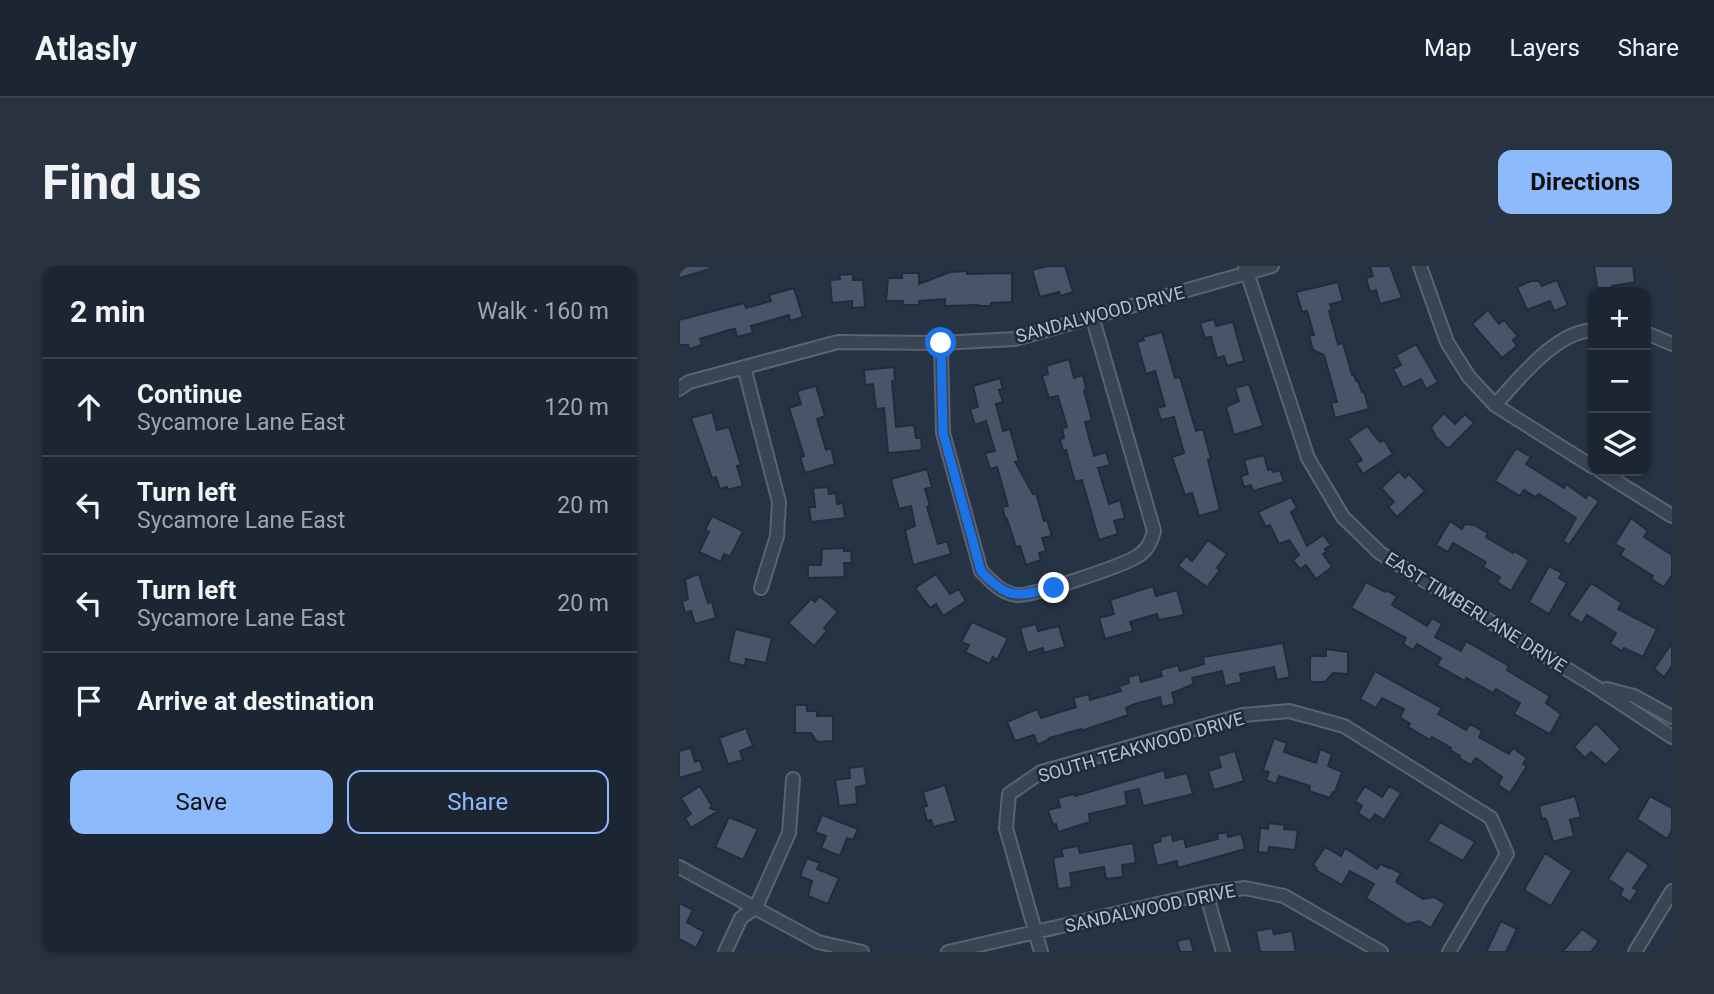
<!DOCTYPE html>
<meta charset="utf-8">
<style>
body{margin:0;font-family:Roboto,sans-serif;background:#29323f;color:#f1f3f6}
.controls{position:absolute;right:21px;top:21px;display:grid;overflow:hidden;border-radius:14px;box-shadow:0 2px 5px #0004}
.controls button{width:63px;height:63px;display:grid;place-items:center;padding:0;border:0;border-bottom:2px solid #3a434e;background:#1c2633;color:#f1f3f6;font:35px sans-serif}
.stop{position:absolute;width:21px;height:21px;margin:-16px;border:5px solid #1a73e8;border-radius:50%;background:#fff}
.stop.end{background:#1a73e8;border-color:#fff;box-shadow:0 2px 7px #0008}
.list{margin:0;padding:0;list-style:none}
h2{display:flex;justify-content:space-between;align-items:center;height:91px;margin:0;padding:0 28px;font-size:30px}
h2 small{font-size:23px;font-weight:400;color:#a0a5ac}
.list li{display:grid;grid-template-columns:46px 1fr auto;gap:21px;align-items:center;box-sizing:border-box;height:98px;padding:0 28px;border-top:2px solid #3a434e}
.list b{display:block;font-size:26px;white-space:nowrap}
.list p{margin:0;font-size:23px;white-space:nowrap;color:#a0a5ac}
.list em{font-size:23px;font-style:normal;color:#a0a5ac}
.actions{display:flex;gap:14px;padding:21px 28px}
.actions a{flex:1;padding:16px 0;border:2px solid #8db9fd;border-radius:14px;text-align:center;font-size:24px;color:#8db9fd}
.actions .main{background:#8db9fd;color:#111}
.icon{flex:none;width:38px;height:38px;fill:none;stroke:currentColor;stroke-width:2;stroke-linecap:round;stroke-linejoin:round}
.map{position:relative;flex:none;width:993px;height:686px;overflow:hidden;border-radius:14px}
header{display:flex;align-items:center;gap:42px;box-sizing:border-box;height:98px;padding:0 35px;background:#1c2633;border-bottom:2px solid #3a434e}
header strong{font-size:33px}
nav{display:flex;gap:38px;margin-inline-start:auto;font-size:24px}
.intro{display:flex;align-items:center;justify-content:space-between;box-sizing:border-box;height:168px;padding:0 42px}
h1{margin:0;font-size:49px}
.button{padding:18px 32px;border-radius:14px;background:#8db9fd;color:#111;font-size:24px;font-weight:700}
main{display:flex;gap:42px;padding:0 42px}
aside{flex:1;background:#1c2633;border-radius:14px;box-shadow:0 2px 5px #0004}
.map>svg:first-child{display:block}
.building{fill:#485568;stroke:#212c3b;stroke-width:2}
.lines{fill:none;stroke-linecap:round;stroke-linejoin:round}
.minor-casing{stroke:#596371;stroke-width:16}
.minor{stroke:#3a4553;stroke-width:12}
.route{stroke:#1a73e8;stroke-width:9}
.labels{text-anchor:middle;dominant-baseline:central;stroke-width:5;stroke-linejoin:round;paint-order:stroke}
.street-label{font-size:18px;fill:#b8c0cd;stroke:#1f2a39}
</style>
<header>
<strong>Atlasly</strong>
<nav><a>Map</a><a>Layers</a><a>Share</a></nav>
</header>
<div class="intro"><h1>Find us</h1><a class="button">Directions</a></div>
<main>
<aside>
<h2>2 min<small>Walk · 160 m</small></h2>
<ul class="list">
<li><svg class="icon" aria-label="ahead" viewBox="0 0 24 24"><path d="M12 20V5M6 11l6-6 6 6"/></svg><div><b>Continue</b><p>Sycamore Lane East</p></div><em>120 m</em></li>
<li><svg class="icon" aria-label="left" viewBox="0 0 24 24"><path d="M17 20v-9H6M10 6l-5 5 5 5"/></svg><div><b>Turn left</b><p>Sycamore Lane East</p></div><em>20 m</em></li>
<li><svg class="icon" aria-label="left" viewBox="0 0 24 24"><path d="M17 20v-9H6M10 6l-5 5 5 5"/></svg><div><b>Turn left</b><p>Sycamore Lane East</p></div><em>20 m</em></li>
<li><svg class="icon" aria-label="arrive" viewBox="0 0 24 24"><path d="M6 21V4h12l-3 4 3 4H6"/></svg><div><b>Arrive at destination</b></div></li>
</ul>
<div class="actions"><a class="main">Save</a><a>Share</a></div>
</aside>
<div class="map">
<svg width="993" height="686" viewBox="0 0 993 686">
<rect width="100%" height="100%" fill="#263344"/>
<path class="building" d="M0,0H30L31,3L0,12Z
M369,0H386L394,26L382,30L380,26L361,31L353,4Z
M691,0H711L723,32L701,38L697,24L691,26L687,12L694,10Z
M915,0H954L956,16L933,20L934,26H919Z
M288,5V8L333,7V36L312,37V40H299V39L266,40V33L240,35V39H224V35H207L209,12H223V7H240V18L271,6Z
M174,8V14H184L186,41L173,42V35L153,37L151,14L161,13L160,9Z
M878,14L889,39L875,45L871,35L848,44L838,21L852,15H860L863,20Z
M659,16L664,35L651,38L653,44L650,45L659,78L664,77L673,109H675L677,115H679L683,126H685L690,143L656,152L652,137L658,136L645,89L634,84L630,70L635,69L628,45L623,46L617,26Z
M115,22L124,51L111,55L110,49L72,60L74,67L58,71L56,63L50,64L21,73L23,79L10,83L9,79H0V54L65,37L67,42L92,35L90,29Z
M809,44L820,58L825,54L839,70L834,74L838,80L823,92L793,58Z
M535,53L537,60L554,56L565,95L548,100L545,90L538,92L532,71L526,72L521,57Z
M483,66L496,112L501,111L517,165L524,163L532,193L529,194L541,244L520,250L513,227L506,229L493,191L505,187L495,151L482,154L478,142L486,140L476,105L467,108L458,76L465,74L464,71Z
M737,78L759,116L747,123L742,113L724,122L714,103L722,99L717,89Z
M390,93L395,112L404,109L407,122L405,125L413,154L406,156L415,190L427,186L431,199L419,202L430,238L441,234L446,252L435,255L439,268L420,274L403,214L396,216L387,184L384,185L381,173L385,172L383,162L388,161L379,130L370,132L363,110L369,108L367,100Z
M215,101L216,115H213L217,161L235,159L237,172H242L243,184L209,187L205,142L197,143L194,118L186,119L185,104Z
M321,112L324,123L320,124L324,136L317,138L324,165L331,163L340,195L336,196L354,228L357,227L365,255L368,254L373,270L363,272L367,285L360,287L362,294L347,299L341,280L337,281L328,253L327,254L323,241L329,240L318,201L311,203L306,187L316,185L307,155L296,159L291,143L299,141L294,120Z
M570,118L584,160L555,169L547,141L560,135L556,122Z
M137,120L146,150L138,153L147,184L152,182L156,198L126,207L121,191L125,190L110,142L122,138L118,125Z
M33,146L38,164L50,161L62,199L58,200L64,220L48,224V221L41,223L37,211L33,212L12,152Z
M765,147L776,158L786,148L795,157L769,183L757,171L752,161Z
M688,160L701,176L705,174L714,188L684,208L677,197L683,194L669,173Z
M837,182L852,191L847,198L885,222L887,218L907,232L909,228L920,235L890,279L884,275L897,252L860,228L856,231L845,224L841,230L816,215Z
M585,189L589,204L592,203L594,206L601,204L605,216L574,225L572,219L565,221L562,210L569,208L565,194Z
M248,203L253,221L246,223L251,240L248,241L259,278L268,275L272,288L234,299L226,264L236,260L232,240L220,243L212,213Z
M720,205L726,212L730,208L746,225L718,251L709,241L715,236L702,222Z
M149,221L150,228L157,227L158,238L164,237L166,252L132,256L130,241H136L134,222Z
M612,231L618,242L612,246L628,280L644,269L652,279L646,283L648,286L644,288L653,301L637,313L627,299L621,303L614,294L620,289L610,274L600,278L591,259L587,261L579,246Z
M33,250L64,265L51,291L45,288L42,296L20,286L30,266L26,264Z
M952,252L969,265L965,271L993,289V309L985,321L972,313L974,310L941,289L945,283L936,278Z
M771,255L783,263L786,258L795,259L809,267L807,271L834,287L835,285L850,294L832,325L818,316L821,311L804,301L807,296L774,277L769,286L757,279Z
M529,274L548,288L538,302L541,304L528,321L499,300L507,290L513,295Z
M165,282V285H172L173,297H165L166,311L129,312V299H142L143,283Z
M870,300L883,307L880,312L888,317L870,348L850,336Z
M20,308L29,337L33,336L37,352L16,358L12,345L6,347L3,335L9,333L6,313Z
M257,308L271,328L280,323L287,335L264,350L257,338L251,342L236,322Z
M687,316L706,326L707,324L718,330L713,339L748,360L753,352L763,358L756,371L782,385L787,375L830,400L828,404L871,430L867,437L882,448L871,468L835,448L841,437L817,423L814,427L787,412L786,415L758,399L762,392L738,378L734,384L724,378L727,372L672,342Z
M912,317L943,337L939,343L978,363L964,391L945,382L943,385L931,378L937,367L908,349L903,357L890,349Z
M474,320L477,330L498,324L505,349L480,354L478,348L451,356L454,365L426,373L420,352L435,348L431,334Z
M141,330L159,346L145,362L148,365L135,380L109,357L132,333L136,336Z
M293,356L329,372L318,394L314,391L310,398L286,386L290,379L282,376Z
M357,358L359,365L380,360L386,381L365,387L364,382L348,387L341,362Z
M56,363L93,372L87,397L67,393L66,400L49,396Z
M604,377L611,411L598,414L595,401L561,408L563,416L546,420L543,405L513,412L515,418L493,427L496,438L483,441L481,431L453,439L447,442L449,449L402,465V463L370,472L371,473L359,479L355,469L336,475L328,456L358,443L362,452L397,441L394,432L410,428L411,434L442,425L440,420L450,417L449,411L460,408L462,416L483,410L481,404L499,399L501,405L525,398L524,391Z
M993,377V400L985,411L975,403Z
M647,383L669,386V408L654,407L646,416H631V390H647Z
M696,405L763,442L759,448L787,464L791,458L803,465L800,471L830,488L834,482L848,492L844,498L848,500L831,527L819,519L823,511L797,492L792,499L780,492L781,490L771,484L772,482L753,471L751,474L729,461L731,458L721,451L725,443L703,432L697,442L681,433Z
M116,439H128V445H138V450H154V475L138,476L132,467H116Z
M917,457L942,483L927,499L912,486L906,492L895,481Z
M67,462L74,480L61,485L64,494L49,498L40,472Z
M595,472L608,477L605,486L637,497L641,483L653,488L649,500L663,506L656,526H654L651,532L630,525L631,520L600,510L597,518L587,514L590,506L584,504Z
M12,482L16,496L21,494L24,505L0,512V485Z
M556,485L565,515L535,524L529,505L542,501L539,490Z
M185,500L188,519L177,521L178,538L160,540L156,514L171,512L170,502Z
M485,504L487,512L508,507L514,528L464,540L460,523L446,526L448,539L410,548L411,556L379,566L377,558L374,559L369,544L381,541L379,532L395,528L396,530Z
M266,519L277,555L254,561L252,554L248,555L244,541L248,540L244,526Z
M21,520L33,540L31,542L39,545L12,562L6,552L12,548L2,532Z
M686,520L703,531L710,520L722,527L705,554L696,548L691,555L679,547L683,540L676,535Z
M896,530L902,551L891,554L895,570L874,576L868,555L866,552L863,553L860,540Z
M971,530L993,542V564L988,573L958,553Z
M143,549L179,563L174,574L168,572L161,590L142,582L147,570L136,566Z
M50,551L79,563L64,594L36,581Z
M761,556L796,576L784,595L749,575Z
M590,557L606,559L605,563L619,564L616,584L590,581L589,587L579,586L581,562L589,563Z
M548,566L549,571L562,568L566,583L499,602L498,595L478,600L473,578L482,575L481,571L493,568L494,575L505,572L507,581L539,573L538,568Z
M454,577L457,597L443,599L444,611L427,613L425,601L391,607L393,621L379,623L374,592L384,590L382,583L399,580L401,587Z
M646,581L662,590L666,582L698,603L702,598L710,602V601L722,607L717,616L744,633L755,631L766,638L752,662L740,655L728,658L687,632L695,618L671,605L663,619L637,604L638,602L634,599Z
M948,584L970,599L954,622L959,624L951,636L941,629L944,623L929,613Z
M866,587L893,605L872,640L845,624Z
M128,592L141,597L138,603L160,612L149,638L129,630L133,615L121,610Z
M0,637L14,644L8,656L25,666L17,682L0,673Z
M822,655L838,663L827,686H807Z
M593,662L595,668L613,665L617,686H581L577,665Z
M903,663L920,675L912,686H883Z
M511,672L515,686H501L498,675Z"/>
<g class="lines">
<defs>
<path id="minor" d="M566,0L629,192L664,251L701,287L917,421L993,471
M741,0L768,76L790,111L816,139L914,201
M967,67L993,78
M262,77L264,167L302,305C313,316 321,326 337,329C352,331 442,300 457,291C468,285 472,276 475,265L414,53
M65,101L100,236L98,270L82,322
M0,123L10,116L159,76L262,77L336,73L593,0
M816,139C840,113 876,66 914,64
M921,205L993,250
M928,423L955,430L993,451
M0,601L139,676L183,686
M527,627L544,686
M77,641L110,567L114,513
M46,686L62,652L77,641
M269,686L527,627L566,622L605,630L702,686
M362,686L327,562L330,528L362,506L564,449L610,445L665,460L812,552L828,588L770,686
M956,686L993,625"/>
</defs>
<use href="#minor" class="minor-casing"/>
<use href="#minor" class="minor"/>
</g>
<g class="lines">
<path class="route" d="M262,77L264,167L302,305C330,335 337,330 375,322"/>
</g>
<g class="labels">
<g class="street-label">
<text transform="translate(421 48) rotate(-15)">SANDALWOOD DRIVE</text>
<text transform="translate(797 346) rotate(32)">EAST TIMBERLANE DRIVE</text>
<text transform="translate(462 481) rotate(-16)">SOUTH TEAKWOOD DRIVE</text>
<text transform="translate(471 642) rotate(-12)">SANDALWOOD DRIVE</text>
</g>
</g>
</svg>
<div class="controls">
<button>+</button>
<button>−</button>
<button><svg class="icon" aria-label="layers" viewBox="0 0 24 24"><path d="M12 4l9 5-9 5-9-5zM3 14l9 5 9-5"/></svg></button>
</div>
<div class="stop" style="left:262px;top:77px"></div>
<div class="stop end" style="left:375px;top:322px"></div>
</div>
</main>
